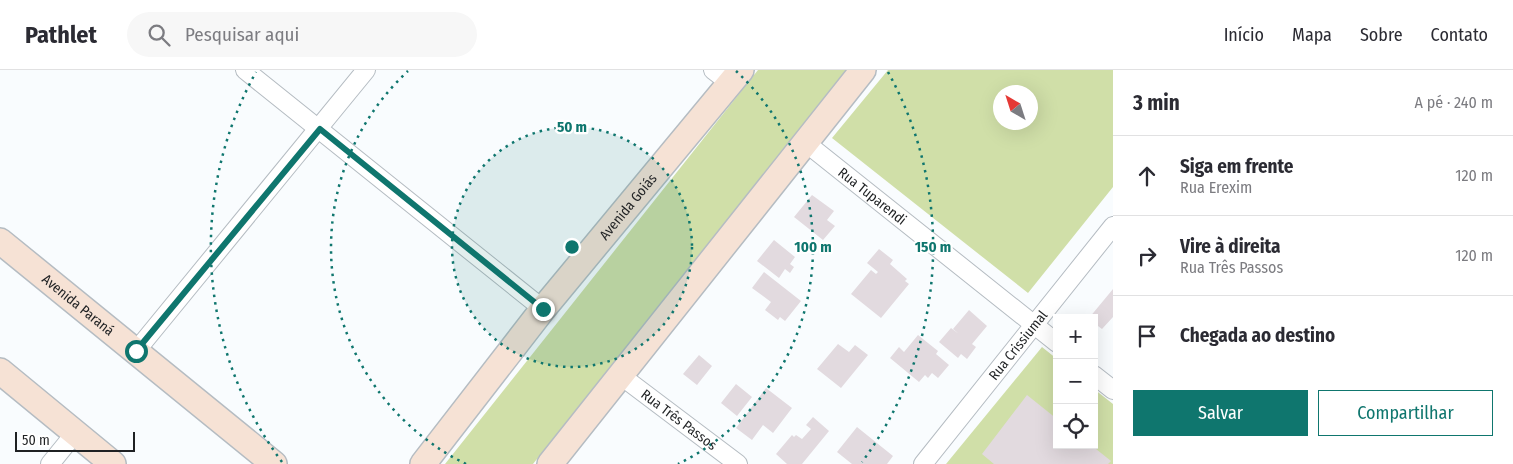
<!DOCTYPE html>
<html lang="pt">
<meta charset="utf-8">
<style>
body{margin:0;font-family:"Fira Sans Condensed",sans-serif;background:#f7f7f7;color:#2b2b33}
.controls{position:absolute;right:15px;bottom:15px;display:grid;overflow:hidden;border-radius:0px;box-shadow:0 5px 20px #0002}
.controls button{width:45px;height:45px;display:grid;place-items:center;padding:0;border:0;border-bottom:1px solid #e1e1e2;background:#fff;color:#2b2b33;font:25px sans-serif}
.compass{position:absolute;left:993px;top:15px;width:45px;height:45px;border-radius:50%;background:#fff;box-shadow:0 5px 20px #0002;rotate:321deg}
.scale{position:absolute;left:15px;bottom:12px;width:120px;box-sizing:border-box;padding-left:5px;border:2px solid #1f2123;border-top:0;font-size:14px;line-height:18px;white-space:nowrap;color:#1f2123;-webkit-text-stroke:4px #fff;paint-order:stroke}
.stop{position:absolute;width:15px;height:15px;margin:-11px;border:4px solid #0f766e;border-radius:50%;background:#fff}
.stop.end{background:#0f766e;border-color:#fff;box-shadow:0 1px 5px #0008}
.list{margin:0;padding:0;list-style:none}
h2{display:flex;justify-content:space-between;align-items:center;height:65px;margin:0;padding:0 20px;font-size:21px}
h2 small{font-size:16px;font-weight:400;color:#7c7c81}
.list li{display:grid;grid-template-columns:32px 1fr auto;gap:15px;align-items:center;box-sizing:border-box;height:80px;padding:0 20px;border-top:1px solid #e1e1e2}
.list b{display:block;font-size:19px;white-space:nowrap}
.list p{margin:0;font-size:16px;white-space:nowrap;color:#7c7c81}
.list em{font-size:16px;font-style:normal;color:#7c7c81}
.actions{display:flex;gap:10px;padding:15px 20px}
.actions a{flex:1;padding:11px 0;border:1px solid #0f766e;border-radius:0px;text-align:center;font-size:18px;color:#0f766e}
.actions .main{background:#0f766e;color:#fff}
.icon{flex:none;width:28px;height:28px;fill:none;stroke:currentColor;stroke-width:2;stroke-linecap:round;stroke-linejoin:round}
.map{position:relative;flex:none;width:1113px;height:394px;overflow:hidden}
header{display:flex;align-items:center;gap:30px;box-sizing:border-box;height:70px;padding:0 25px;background:#fff;border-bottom:1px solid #e1e1e2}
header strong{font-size:24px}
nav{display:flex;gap:28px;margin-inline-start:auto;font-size:18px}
.search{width:350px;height:45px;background:#f7f7f7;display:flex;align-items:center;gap:12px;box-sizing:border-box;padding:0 18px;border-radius:28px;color:#7c7c81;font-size:19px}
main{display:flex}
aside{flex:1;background:#fff}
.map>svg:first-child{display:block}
.green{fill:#d0dfa8;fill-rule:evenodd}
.building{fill:#e2dadf}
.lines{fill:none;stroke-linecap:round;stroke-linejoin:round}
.street-casing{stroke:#b5bcc2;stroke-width:20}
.secondary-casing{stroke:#b5bcc2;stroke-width:28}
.street{stroke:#fff;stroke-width:18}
.secondary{stroke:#f6e2d5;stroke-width:25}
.route{stroke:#0f766e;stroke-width:6}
.ring{fill:none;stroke:#0f766e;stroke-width:2.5;stroke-dasharray:2.5 5}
.labels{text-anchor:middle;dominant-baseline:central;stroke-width:4.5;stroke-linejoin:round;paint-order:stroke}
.street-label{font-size:14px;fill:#1f2123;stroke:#fff}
.centre{fill:#0f766e;stroke:#fff;stroke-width:2.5}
.ring-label{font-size:15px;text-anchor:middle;font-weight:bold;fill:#0f766e;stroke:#fff;stroke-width:4.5;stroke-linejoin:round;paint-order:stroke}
</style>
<header>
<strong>Pathlet</strong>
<div class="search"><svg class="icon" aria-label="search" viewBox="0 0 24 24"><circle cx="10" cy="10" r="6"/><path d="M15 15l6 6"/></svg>Pesquisar aqui</div>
<nav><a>Início</a><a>Mapa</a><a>Sobre</a><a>Contato</a></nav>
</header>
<main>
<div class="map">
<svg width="1113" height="394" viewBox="0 0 1113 394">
<rect width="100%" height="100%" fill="#f9fcfe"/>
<path class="green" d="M758,0H846L533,394H445Z
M888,0H1113V117L1028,223L832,68ZM1030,22V52H1001V22Z
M1042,277L1057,289V375H1094V319L1113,334V394H946Z"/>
<path class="building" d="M812,125L834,141L827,150L835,156L823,170L794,147Z
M774,170L795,187L790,194L794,197L790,203L785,199L779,208L757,191Z
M879,179L893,190L890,194L907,209L905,211L909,214L881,248L851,224L871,200L876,204L878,202L867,193Z
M764,202L801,231L785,251L780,247L778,250L765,240L771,232L752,218Z
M1113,219V247L1102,259L1094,253V248H1089Z
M969,240L987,256L972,274L976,277L967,289L961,284L958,288L939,272L951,258L959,264L953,259Z
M918,265L938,281L936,284L949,295L938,308L932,303L928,308L925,305L919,312L890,288L899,277L904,282Z
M838,274L849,282L855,275L868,285L841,318L817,299Z
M699,285L712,296L697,315L683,304Z
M736,314L752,327L737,346L721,333Z
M766,318L792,338L773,363L763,355L752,370L736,358Z
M1027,325L1057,349V375H1091L1111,391L1108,394H994L982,384Z
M813,347L829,361L802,394H787L776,384L792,365L794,367L796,365L802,369L811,359L806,355Z
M857,357L893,386L887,394H852L837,382Z"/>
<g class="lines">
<defs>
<g id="street">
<path d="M245,0L543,239"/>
<path d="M713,0L730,13"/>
<path id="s1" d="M806,73L1057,273"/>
<path d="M136,281L366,0"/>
<path id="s2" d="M620,305L738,394"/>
<path d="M1094,305L1113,320"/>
<path d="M50,394L76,362"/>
<path id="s3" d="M923,394L1113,156"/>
</g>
<g id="secondary">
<path id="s4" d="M0,171L274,394"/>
<path d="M0,301L113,394"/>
<path id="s5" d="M423,394L543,239L741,0"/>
<path d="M550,394L863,0"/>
</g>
</defs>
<use href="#street" class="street-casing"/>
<use href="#secondary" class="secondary-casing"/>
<use href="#street" class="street"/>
<use href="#secondary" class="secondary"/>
</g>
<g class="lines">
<path class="route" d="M136,281L320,59L543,239"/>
</g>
<circle cx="572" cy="177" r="120" fill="#0f766e" fill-opacity=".12"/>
<g class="ring">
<circle cx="572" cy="177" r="120"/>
<path d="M466 394A241 241 0 0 1 408 1M736 1A241 241 0 0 1 678 394"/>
<path d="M282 392A361 361 0 0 1 256 2M888 2A361 361 0 0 1 862 392"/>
</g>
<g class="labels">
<g class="street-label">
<text stroke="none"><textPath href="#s1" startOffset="85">Rua Tuparendi</textPath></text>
<text stroke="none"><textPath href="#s5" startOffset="329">Avenida Goiás</textPath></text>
<text stroke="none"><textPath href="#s4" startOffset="101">Avenida Paraná</textPath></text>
<text stroke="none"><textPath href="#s3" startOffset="152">Rua Crissiumal</textPath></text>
<text stroke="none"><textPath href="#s2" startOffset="74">Rua Três Passos</textPath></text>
</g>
</g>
<circle cx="572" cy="177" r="8" class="centre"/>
<g class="ring-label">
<text x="572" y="62">50 m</text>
<text x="813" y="182">100 m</text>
<text x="933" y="182">150 m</text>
</g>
</svg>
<div class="controls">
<button>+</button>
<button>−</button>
<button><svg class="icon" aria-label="locate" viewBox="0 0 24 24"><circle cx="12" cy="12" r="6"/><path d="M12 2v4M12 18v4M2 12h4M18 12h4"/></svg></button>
</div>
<svg class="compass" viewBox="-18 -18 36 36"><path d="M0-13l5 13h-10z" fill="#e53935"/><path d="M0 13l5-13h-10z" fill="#7c7c81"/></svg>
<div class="scale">50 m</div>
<div class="stop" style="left:136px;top:281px"></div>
<div class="stop end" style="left:543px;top:239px"></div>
</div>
<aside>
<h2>3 min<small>A pé · 240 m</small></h2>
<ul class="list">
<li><svg class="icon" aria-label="ahead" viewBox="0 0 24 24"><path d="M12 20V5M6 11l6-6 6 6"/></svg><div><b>Siga em frente</b><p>Rua Erexim</p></div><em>120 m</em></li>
<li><svg class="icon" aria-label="right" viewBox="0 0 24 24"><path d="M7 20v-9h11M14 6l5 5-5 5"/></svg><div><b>Vire à direita</b><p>Rua Três Passos</p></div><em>120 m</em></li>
<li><svg class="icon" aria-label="arrive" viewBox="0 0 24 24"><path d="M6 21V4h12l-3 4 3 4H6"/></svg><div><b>Chegada ao destino</b></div></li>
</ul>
<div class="actions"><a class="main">Salvar</a><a>Compartilhar</a></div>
</aside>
</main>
